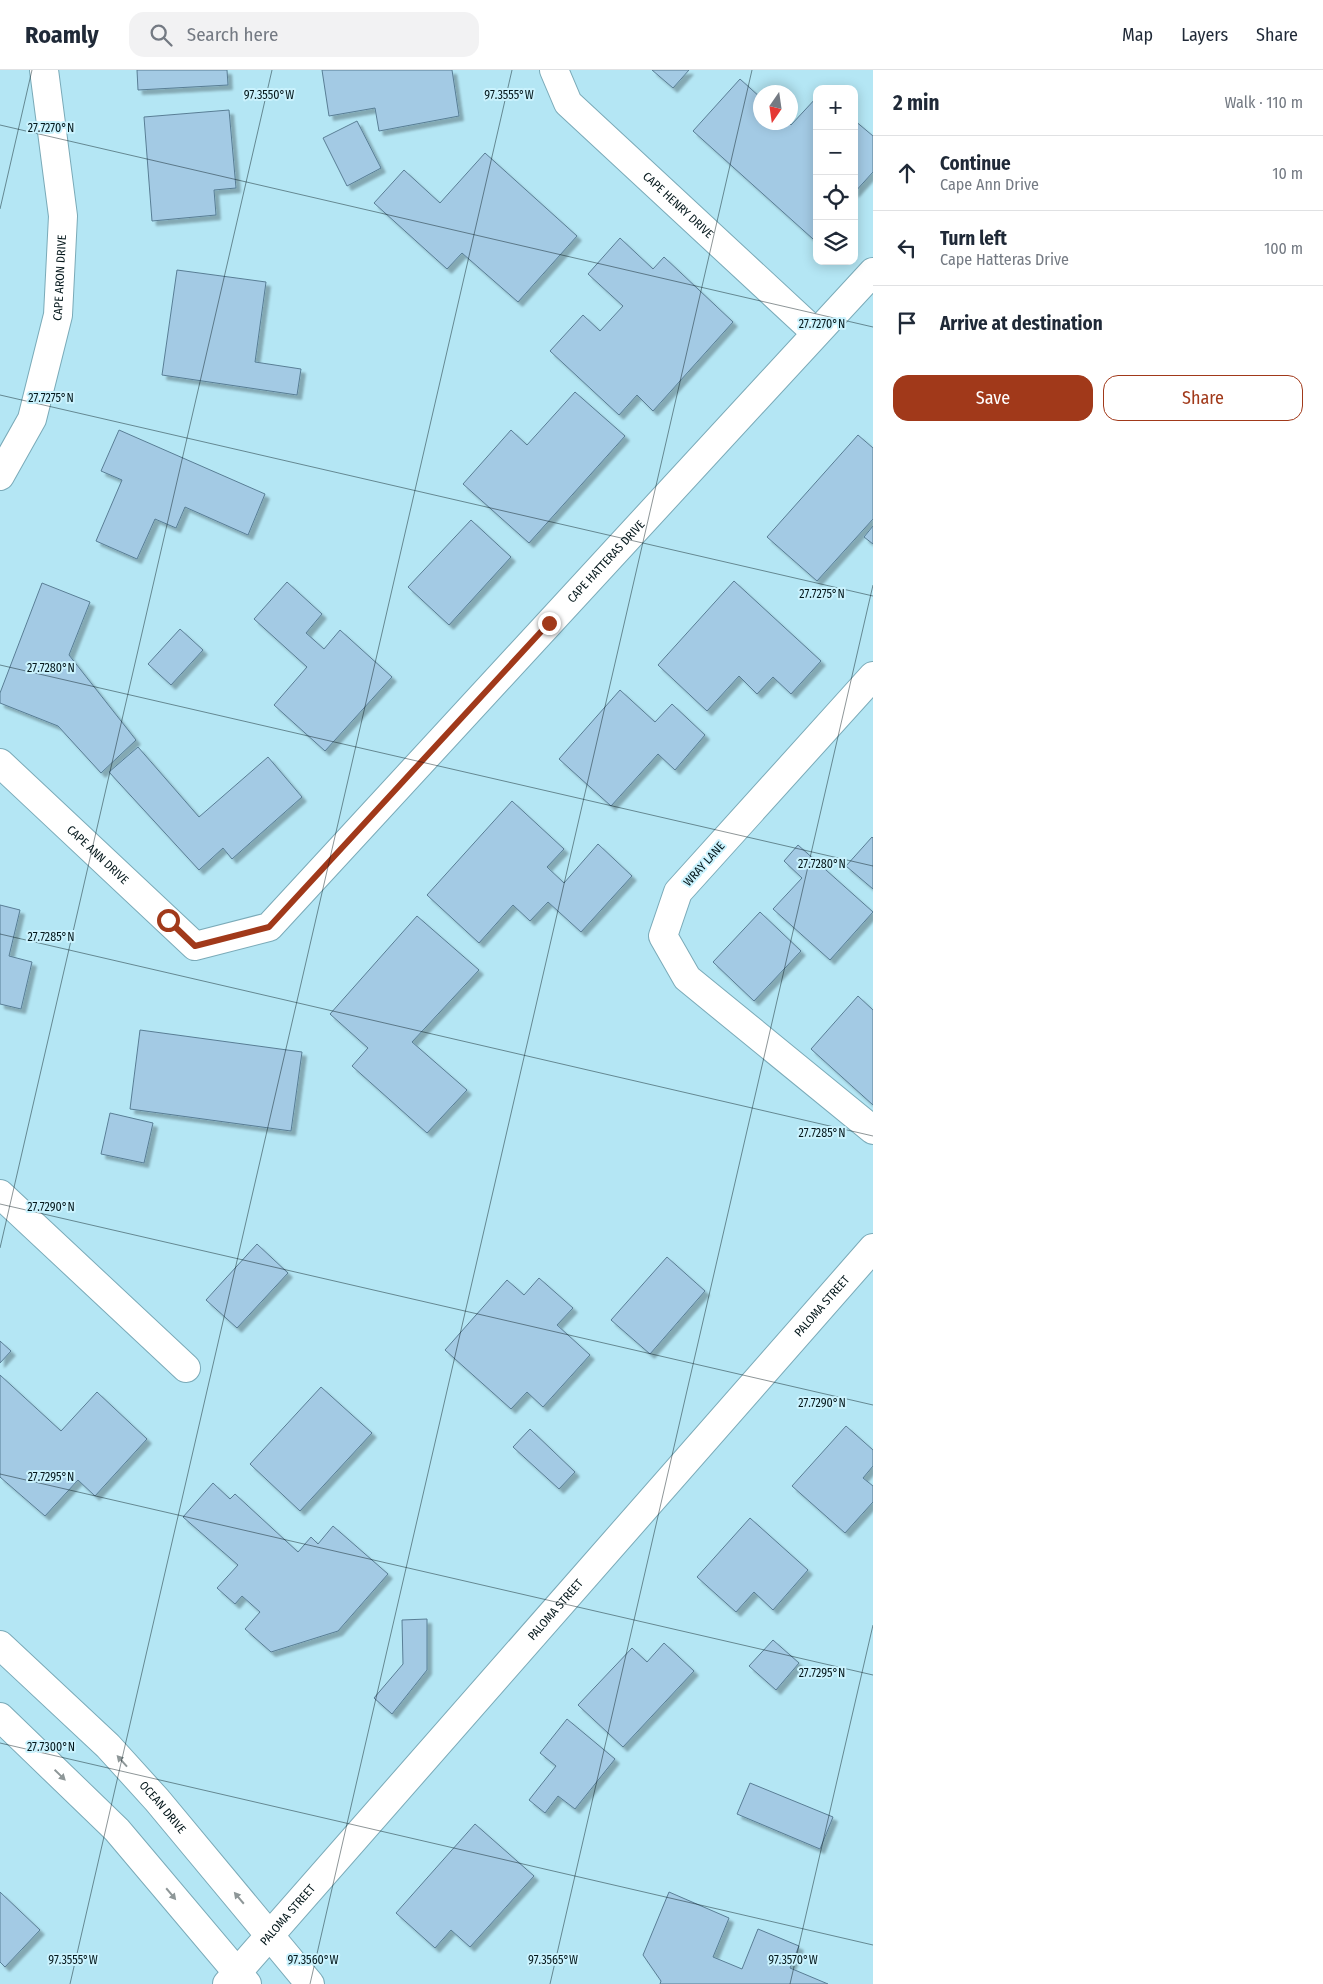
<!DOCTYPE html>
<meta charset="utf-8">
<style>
body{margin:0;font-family:"Fira Sans Condensed",sans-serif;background:#f2f2f3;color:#1f2937}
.controls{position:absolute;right:15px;top:15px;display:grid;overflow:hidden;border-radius:10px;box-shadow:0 2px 12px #0003}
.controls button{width:45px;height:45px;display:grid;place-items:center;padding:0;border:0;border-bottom:1px solid #e0e1e3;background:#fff;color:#1f2937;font:25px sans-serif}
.compass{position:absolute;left:753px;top:15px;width:45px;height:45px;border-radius:50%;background:#fff;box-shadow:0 2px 12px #0003;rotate:193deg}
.stop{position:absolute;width:15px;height:15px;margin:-11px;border:4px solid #a1391a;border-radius:50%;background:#fff}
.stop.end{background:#a1391a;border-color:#fff;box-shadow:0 1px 5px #0008}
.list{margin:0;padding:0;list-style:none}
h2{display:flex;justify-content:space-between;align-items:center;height:65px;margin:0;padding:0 20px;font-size:21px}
h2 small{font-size:16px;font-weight:400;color:#747a83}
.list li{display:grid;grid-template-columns:32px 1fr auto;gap:15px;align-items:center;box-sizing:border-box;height:75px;padding:0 20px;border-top:1px solid #e0e1e3}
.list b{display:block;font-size:19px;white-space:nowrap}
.list p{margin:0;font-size:16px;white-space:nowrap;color:#747a83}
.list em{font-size:16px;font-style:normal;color:#747a83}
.actions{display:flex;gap:10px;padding:15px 20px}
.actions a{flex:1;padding:11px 0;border:1px solid #a1391a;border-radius:15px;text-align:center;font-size:18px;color:#a1391a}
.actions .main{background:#a1391a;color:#fff}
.icon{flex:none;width:28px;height:28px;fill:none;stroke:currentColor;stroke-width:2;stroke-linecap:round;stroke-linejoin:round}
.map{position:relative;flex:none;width:873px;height:1914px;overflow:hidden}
header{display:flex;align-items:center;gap:30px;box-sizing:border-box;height:70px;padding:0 25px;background:#fff;border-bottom:1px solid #e0e1e3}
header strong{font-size:24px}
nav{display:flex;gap:28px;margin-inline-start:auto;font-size:18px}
.search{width:350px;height:45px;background:#f2f2f3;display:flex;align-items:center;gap:12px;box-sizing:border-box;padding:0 18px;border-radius:15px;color:#747a83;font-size:19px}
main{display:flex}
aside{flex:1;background:#fff}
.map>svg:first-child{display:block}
.building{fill:#a3cae4;stroke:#597e95;filter:url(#shadow)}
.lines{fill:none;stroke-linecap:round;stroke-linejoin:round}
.minor-casing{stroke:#7aaab8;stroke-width:30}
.major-casing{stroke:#7aaab8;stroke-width:30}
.minor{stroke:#fff;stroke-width:28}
.major{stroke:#fff;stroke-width:28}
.oneway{fill:#8e9798}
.route{stroke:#a1391a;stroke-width:6}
.ticks{fill:none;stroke:#04171b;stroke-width:1;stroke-opacity:0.45}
.labels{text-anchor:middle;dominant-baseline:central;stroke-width:4;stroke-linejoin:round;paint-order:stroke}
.street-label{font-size:12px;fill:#04171b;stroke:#caf2fd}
.ticks-label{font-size:12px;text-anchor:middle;fill:#04171b;stroke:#caf2fd;stroke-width:4;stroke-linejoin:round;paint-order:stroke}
</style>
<header>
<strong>Roamly</strong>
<div class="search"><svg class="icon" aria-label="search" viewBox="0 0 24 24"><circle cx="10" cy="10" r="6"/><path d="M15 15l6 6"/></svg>Search here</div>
<nav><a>Map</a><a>Layers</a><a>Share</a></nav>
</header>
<main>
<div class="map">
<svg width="873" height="1914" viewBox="0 0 873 1914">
<defs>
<filter id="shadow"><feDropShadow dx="4.5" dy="4.5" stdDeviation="1" flood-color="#0004"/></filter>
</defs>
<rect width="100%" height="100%" fill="#b4e6f4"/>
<path class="building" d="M137,0H227L228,15L138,20Z
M322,0H452L459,46L379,61L375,38L329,46Z
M652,0H689L673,18Z
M740,9L761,28V52H788L791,55L817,27V165L813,169L693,61Z
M229,40L236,118L214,120L216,145L152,151L144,47Z
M854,50L873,66V102L854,123Z
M357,51L381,98L347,116L323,68Z
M485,83L577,166L518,232L462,183L447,199L374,133L404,100L440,133Z
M620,168L653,199L664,187L733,252L653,341L637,325L619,345L550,281L583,245L600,261L623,236L588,204Z
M177,200L266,212L255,292L301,299L297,325L162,305Z
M575,322L625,366L529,473L463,414L511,360L527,375Z
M119,360L265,424L248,465L185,437L176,458L155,449L137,489L96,471L122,410L101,401Z
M858,365L873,378V449L817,511L767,467Z
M471,450L511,487L449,555L408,517Z
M873,456V474L864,467Z
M734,511L821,591L791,624L773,607L757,624L739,606L707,641L658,595Z
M287,512L322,544L306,563L324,579L340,560L392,607L325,681L274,635L307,597L254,549Z
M42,513L90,532L69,585L136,670L101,703L58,656L0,633V623Z
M180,559L203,580L171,615L148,594Z
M620,620L655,652L672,634L705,665L675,700L658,684L611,736L559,689Z
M138,677L199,747L268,687L302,727L232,789L223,778L199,800L109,702Z
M512,731L564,779L547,797L564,813L598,774L632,806L581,862L548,832L530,851L513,835L479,873L427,825Z
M872,767L873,768V819L846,796Z
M798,775L873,842L830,890L773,839L802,808L784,791Z
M0,835L20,840L9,886L32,892L21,939L0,934Z
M760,842L801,881L754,931L713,892Z
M417,846L479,900L412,972L467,1020L427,1063L352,996L368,978L330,944Z
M858,926L873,940V1035L811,979Z
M140,960L302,982L291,1061L130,1039Z
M110,1043L153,1053L144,1093L101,1084Z
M257,1174L288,1203L237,1258L206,1230Z
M667,1187L705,1221L650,1284L611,1250Z
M539,1208L573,1238L557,1255L590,1285L543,1337L527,1322L511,1339L445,1280L507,1210L524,1225Z
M0,1271L11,1281L0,1293Z
M0,1305L61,1361L97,1322L147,1369L95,1426L78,1410L45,1446L0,1407Z
M321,1317L372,1363L300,1441L250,1394Z
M846,1356L873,1380V1396L863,1408L873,1416V1432L845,1463L792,1416Z
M530,1359L575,1402L559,1419L513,1377Z
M213,1413L230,1429L235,1424L298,1482L311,1467L318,1474L333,1456L388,1504L338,1561L271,1582L245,1559L260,1542L242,1526L235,1534L217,1518L238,1495L183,1447Z
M750,1448L808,1500L773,1540L754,1522L736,1542L697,1507Z
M427,1549V1600L392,1644L374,1628L403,1594L402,1550Z
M773,1570L799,1593L776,1620L749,1596Z
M664,1573L694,1601L623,1677L578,1635L632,1578L647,1592Z
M567,1649L615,1689L575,1739L558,1726L545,1743L529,1730L556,1696L540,1683Z
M750,1713L833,1747L820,1779L737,1744Z
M475,1754L534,1806L470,1877L451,1860L435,1878L396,1843Z
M0,1822L40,1860L5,1897L0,1892Z
M669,1822L729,1848L713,1887L742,1899L758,1859L799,1876L790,1898L828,1914H660L661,1911L643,1885Z"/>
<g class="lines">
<defs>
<g id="minor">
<path id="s1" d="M554,0L568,33L816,263"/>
<path id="s2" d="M0,406L32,349L58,245L63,146L44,0"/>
<path d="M873,606L678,822L663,866L687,908L873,1060"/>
<path id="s3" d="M0,693L195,876L269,857L873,202"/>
<path d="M0,1124L186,1298"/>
<path id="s4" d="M227,1914L873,1178"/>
</g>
<g id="major">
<path id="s5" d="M0,1575L108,1676L157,1730L310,1914"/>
<path d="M0,1647L117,1760L247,1914"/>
</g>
</defs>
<use href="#minor" class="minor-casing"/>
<use href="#major" class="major-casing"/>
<use href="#minor" class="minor"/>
<use href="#major" class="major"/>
</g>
<defs><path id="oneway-solid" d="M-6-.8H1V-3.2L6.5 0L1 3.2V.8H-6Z" transform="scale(1.25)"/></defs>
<g class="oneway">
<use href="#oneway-solid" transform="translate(122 1691) rotate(-132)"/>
<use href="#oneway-solid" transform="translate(60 1705) rotate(44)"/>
<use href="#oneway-solid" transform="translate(171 1824) rotate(50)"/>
<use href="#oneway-solid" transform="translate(239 1828) rotate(-130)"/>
</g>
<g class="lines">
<path class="route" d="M168,850L195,876L269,857L549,553"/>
</g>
<path class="ticks" d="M0,55L873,257M0,139L32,0M0,325L873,526M0,595L873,796M0,864L873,1066M0,1134L873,1335M0,1178L272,0M0,1404L873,1605M0,1673L873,1875M70,1914L512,0M310,1914L752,0M550,1914L873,515M790,1914L873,1555"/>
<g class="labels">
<g class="street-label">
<text stroke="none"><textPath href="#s1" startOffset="186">CAPE HENRY DRIVE</textPath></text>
<text stroke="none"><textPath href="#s2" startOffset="210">CAPE ARON DRIVE</textPath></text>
<text stroke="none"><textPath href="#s3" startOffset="841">CAPE HATTERAS DRIVE</textPath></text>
<text stroke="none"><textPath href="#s3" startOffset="134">CAPE ANN DRIVE</textPath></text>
<text transform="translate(704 794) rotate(-48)">WRAY LANE</text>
<text stroke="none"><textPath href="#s4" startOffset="902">PALOMA STREET</textPath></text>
<text stroke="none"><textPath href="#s4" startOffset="498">PALOMA STREET</textPath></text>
<text stroke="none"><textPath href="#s5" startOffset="230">OCEAN DRIVE</textPath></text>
<text stroke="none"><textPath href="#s4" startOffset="92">PALOMA STREET</textPath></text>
</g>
</g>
<g class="ticks-label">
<text x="269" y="29">97.3550°W</text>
<text x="509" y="29">97.3555°W</text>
<text x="51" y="62">27.7270°N</text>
<text x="822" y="258">27.7270°N</text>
<text x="51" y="332">27.7275°N</text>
<text x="822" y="528">27.7275°N</text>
<text x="51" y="602">27.7280°N</text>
<text x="822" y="798">27.7280°N</text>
<text x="51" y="871">27.7285°N</text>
<text x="822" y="1067">27.7285°N</text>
<text x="51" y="1141">27.7290°N</text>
<text x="822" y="1337">27.7290°N</text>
<text x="51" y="1411">27.7295°N</text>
<text x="822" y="1607">27.7295°N</text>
<text x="51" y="1681">27.7300°N</text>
<text x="73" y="1894">97.3555°W</text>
<text x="313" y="1894">97.3560°W</text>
<text x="553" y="1894">97.3565°W</text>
<text x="793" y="1894">97.3570°W</text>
</g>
</svg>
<div class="controls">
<button>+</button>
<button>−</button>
<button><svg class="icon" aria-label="locate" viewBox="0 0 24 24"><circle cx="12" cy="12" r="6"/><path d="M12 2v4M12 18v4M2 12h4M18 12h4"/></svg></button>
<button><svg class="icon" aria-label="layers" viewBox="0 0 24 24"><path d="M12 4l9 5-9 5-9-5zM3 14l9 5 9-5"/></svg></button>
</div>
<svg class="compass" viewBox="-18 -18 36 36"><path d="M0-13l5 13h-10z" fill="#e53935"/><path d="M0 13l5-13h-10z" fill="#747a83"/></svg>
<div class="stop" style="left:168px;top:850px"></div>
<div class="stop end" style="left:549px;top:553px"></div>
</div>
<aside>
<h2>2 min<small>Walk · 110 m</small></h2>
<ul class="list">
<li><svg class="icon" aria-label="ahead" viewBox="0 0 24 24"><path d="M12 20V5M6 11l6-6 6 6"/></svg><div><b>Continue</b><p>Cape Ann Drive</p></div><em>10 m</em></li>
<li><svg class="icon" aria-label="left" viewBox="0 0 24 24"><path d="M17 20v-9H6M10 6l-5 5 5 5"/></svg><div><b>Turn left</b><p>Cape Hatteras Drive</p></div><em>100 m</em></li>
<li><svg class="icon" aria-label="arrive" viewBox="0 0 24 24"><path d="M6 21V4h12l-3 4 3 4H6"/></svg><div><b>Arrive at destination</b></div></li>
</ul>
<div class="actions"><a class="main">Save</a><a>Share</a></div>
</aside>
</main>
